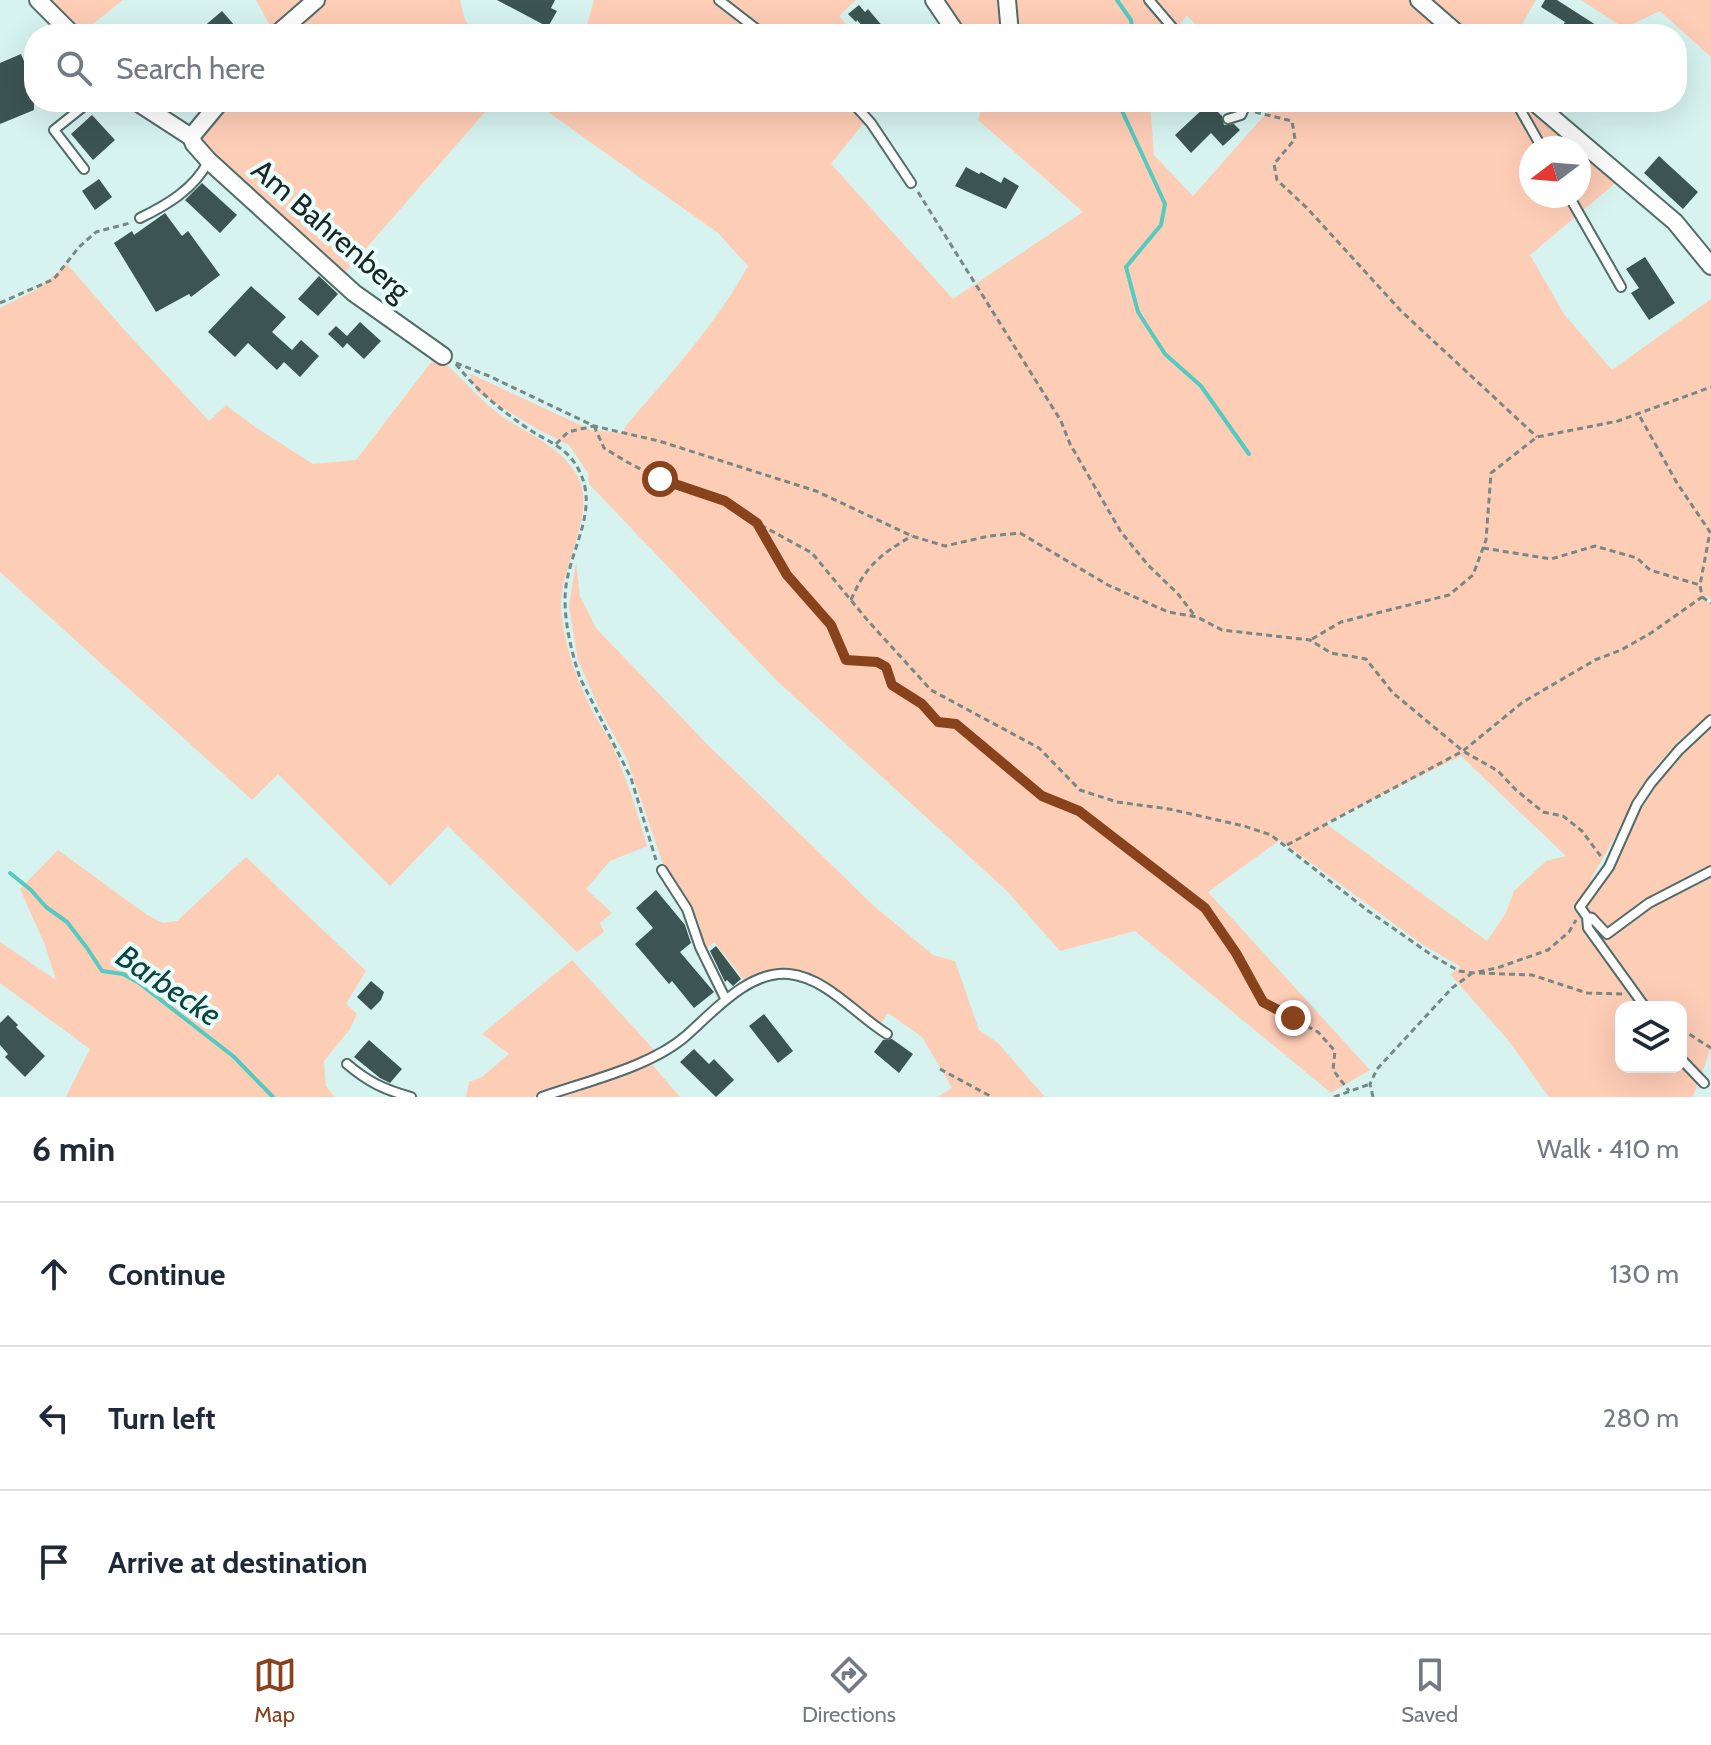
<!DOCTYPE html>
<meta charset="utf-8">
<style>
body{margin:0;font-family:Cabin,sans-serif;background:#f2f2f3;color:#1f2937}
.controls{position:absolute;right:24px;bottom:24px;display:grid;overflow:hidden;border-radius:16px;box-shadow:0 8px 32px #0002}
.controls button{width:72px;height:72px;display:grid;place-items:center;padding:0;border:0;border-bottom:2px solid #e0e1e3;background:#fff;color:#1f2937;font:40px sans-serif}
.compass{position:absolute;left:1519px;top:136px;width:72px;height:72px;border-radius:50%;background:#fff;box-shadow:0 8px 32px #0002;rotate:254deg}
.stop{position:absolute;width:24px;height:24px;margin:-18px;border:6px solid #88421c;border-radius:50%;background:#fff}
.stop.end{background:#88421c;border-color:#fff;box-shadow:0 2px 8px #0008}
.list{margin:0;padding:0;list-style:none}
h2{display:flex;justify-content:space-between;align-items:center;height:104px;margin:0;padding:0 32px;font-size:34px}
h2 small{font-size:26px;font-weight:400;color:#747a83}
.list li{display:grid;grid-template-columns:52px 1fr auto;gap:24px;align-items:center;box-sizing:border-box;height:144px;padding:0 32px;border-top:2px solid #e0e1e3}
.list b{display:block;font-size:30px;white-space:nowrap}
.list em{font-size:26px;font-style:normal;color:#747a83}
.icon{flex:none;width:44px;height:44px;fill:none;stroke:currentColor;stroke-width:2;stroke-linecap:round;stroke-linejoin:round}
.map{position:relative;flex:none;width:1711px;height:1097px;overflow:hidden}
.search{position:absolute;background:#fff;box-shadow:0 8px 32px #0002;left:24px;right:24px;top:24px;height:88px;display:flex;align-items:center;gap:20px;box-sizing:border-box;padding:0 28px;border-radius:32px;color:#747a83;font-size:30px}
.sheet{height:536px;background:#fff}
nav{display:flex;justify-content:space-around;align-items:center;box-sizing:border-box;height:112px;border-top:2px solid #e0e1e3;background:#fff;font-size:22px;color:#747a83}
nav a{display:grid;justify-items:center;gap:4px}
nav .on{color:#88421c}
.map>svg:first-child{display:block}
.green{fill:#fecdb6;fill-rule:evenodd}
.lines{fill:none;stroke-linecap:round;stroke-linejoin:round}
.stream{stroke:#53cbc1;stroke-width:4}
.building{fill:#3c5552}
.lane-casing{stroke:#526c69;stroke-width:12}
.street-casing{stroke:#526c69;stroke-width:20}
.path{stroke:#768986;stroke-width:3;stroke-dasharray:6 4;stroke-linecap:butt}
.lane{stroke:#fff;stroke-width:8}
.street{stroke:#fff;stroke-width:16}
.route{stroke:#88421c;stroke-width:10}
.labels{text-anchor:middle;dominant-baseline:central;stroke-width:8;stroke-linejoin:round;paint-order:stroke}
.street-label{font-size:30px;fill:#1b2524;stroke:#e8fffc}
.water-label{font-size:32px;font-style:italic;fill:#0d4440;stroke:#e8fffc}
</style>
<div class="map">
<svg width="1711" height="1097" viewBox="0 0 1711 1097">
<rect width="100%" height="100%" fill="#d6f3ef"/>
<path class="green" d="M42,0H123L80,34Z
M256,0H310L273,31Z
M320,0H460L465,20L475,34H281Z
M594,0H715L757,34H555L565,24L587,25Z
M725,0H856L839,16L855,34H768Z
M936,0H1003L1012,34H962Z
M1010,0H1411L1450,34H1204L1187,15L1173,34H1017Z
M1424,0H1536L1516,34H1466Z
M1581,0H1711V57L1660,11L1624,28Z
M225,102H494L341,277L201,143L200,134Z
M534,102H845L866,120L831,164L953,299L1083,212L978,120L984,102H1150L1154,155L1193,196L1269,110L1263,102H1528L1619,180L1530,255L1564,314L1612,370L1711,299V600L1707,596L1704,599L1711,604V713L1679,741L1653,770L1591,879L1595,882L1659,774L1711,723V869L1666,893L1673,897L1711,878V1048L1693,1097H1549L1508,1040L1450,974L1461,967L1423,945L1280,840L1208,892L1370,1070L1331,1093L1135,931L1060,951L1007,891L776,680L589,484L588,473L569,445L537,429L477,392L469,373L591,430L623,433L625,427C669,375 715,326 748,266L718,233ZM1531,148H1579V196H1531ZM1461,756L1566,856L1546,861L1514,891L1506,913L1487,941L1325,823ZM1621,1007H1681V1067H1621Z
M67,264L127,333L209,421L226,405L255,427L313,464L356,460L436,356C457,372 473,393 494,410C522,433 560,443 578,477C597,512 560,567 561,607C563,645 578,683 595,716C600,725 606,733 611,743C626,776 637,811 647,846L610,861L586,889L612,913L600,923L604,932L577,952L448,826L390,886L278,774L252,800L0,572V308L36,290Z
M576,562L580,596L596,628L706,743L874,906L933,955L955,961L979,1030L998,1043L1045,1097H937L952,1088L922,1037L888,1013L878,1028L809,976L780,970L745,981L714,942L706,949L688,904L663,864L627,759L600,710L578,660L569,606Z
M58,850L147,915L163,923L177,921L246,857L366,971L346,1004L357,1014L350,1029L324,1061L326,1086L335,1097H66L90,1049L0,983V942L56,980L45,945L20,889Z
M572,960L656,1052L533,1097H466L469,1082L482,1077L509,1054L482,1034Z
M650,1062L680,1097H555Z"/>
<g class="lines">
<path class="stream" d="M1117,0L1131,20L1133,34
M1118,102L1165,204L1161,225L1126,267L1138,312L1165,354L1201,386L1249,454
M10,873L31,890L46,907L67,922L87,948L102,971L123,974L139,983L233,1056L273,1097"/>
</g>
<path class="building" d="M497,0H555L551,8L557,11L548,27Z
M1545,0H1557L1610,34H1557L1565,22L1541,7Z
M859,5L865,12L868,9L889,34H869L857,20L856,22L848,14Z
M222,11L242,34H195Z
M21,54L34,85V110L0,124V63Z
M1206,106L1209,109L1212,106L1222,116L1224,125L1234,124L1240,130L1223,146L1211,133L1191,153L1175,135Z
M92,115L115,140L93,160L71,134Z
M1659,156L1698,192L1683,209L1644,173Z
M966,167L979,174L981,172L1001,183L1004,177L1019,186L1006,209L955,186Z
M99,179L112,197L95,210L82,191Z
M202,183L237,215L220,233L185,200Z
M165,213L182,236L188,231L220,275L191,297L189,294L156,312L114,243L132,231L134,235Z
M1645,257L1675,303L1649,320L1631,293L1639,288L1626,269Z
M319,276L338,294L318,316L298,299Z
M251,286L286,317L272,332L292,350L301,340L319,356L300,377L284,362L277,370L248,343L235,357L208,332Z
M360,322L381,341L364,359L347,343L343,348L328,334L336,326L347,336Z
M656,890L685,925L691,943L680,952L714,992L694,1008L672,981L669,984L635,944L653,928L636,908Z
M716,946L741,979L733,986L727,980L725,982L710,951Z
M371,981L384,992L381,1000L371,1010L357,997Z
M764,1014L793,1051L778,1063L749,1026Z
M8,1015L18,1025L16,1027L45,1056L25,1077L5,1057L8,1054L0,1045V1023Z
M892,1039L913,1054L899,1073L874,1052L883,1040Z
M369,1040L402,1069L390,1083L380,1078L354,1057Z
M694,1049L709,1064L714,1059L734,1080L716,1097L680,1062Z"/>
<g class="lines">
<defs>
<path id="lane" d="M719,0L763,34
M1149,0L1178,34
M852,102L871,123L911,183
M1516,102L1542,148
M1228,119L1241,115L1243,111L1240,102
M84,169L54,130L89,102
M1569,196L1621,287
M140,218C167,205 194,189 208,162
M662,870L687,909L700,947L725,998
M1587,917L1592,918L1607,934L1649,903L1711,871
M1645,1007L1588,928L1587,917L1580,907L1609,867L1637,804L1651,783L1679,750L1711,720
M1681,1059L1704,1083
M347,1064C368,1082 385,1090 411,1097
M542,1097C587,1081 651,1067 687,1035C713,1012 749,970 789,974C827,978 856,1015 887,1034"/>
<path id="street" d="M38,0L72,34
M934,0L957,34
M1007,0L1010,34
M1419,0L1458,34
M277,34L316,0
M137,102L191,137L194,144L209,161L354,293L443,356
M1534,102L1675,222L1711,266
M191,137L220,102"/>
</defs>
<use href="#lane" class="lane-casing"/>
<use href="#street" class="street-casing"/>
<path class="path" d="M1255,112L1292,121L1295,139L1274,164L1277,180L1307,208L1401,311L1537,437
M918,192L1061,421L1070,444L1121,532L1148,565L1178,594L1195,616
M0,303L54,279L79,247L96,232L130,223
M456,363L489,376L594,426L659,441L816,491L912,536L945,546L989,536L1020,533L1108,585L1168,612L1197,617L1222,630L1310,640L1331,653L1366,659L1393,693L1463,751L1498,771L1516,790L1543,812L1563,816L1582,831L1602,858
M456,364C477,391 502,411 530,430C545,440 563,446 574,462C603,504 572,543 566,586C562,614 571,651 580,678L631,778L656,860
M594,426L604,448L627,462L660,479L725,501L757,523L812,553L869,622L931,690L1039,748L1080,790L1117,802L1169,809L1244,826L1271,835L1367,910L1433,956L1459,971L1473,973L1497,968L1548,950L1569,932L1576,920
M556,444L568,432L594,426
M759,527L787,575L831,625L846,660L877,662L886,667L892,685L922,704L938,722L956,724L1042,796L1079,811L1205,908L1236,953L1263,1002L1318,1032L1335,1051L1333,1070L1349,1091
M1483,548L1551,559L1595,546L1637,558L1650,570L1700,585
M1702,597L1711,603
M851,600C865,566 882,553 912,536
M1312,639L1341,622L1449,595L1473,575L1486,540L1491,473L1537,437L1618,421L1711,387
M1287,845L1463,751L1523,702L1595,660L1621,650L1651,633L1702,597L1700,585L1710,532L1677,483L1639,415
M1479,973L1532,975L1587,993L1624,994
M1681,1029L1711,1048
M940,1069L992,1097
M1334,1097L1370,1084
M1373,1097L1370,1084L1377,1069L1452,988L1471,974"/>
<use href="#lane" class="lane"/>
<use href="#street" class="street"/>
</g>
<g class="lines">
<path class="route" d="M660,479L725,501L757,523L787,575L831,625L846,660L877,662L886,667L892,685L922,704L938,722L956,724L1042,796L1079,811L1205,908L1236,953L1263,1002L1293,1018"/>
</g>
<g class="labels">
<g class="street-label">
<text transform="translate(331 230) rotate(41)">Am Bahrenberg</text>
</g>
<g class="water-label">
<text transform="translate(169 985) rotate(34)">Barbecke</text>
</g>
</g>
</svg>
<div class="controls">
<button><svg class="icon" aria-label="layers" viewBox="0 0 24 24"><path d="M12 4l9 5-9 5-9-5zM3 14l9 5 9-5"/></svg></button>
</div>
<svg class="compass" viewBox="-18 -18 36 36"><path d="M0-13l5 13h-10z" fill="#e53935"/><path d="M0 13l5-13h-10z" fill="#747a83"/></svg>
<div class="stop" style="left:660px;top:479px"></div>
<div class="stop end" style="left:1293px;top:1018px"></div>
<div class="search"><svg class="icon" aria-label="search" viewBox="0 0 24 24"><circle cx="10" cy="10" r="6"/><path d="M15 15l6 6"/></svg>Search here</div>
</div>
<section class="sheet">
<h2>6 min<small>Walk · 410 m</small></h2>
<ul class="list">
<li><svg class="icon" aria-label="ahead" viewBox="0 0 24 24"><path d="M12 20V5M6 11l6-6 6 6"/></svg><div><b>Continue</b></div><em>130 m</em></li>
<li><svg class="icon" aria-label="left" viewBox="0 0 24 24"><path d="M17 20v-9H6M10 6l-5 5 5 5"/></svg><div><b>Turn left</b></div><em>280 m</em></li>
<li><svg class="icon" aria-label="arrive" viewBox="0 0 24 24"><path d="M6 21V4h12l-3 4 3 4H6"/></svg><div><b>Arrive at destination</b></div></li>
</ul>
</section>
<nav>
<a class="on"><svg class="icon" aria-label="map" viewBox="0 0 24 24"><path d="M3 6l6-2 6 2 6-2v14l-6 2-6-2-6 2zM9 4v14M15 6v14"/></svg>Map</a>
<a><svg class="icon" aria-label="directions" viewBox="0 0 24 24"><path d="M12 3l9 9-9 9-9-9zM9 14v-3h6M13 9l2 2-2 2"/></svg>Directions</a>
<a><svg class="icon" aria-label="saved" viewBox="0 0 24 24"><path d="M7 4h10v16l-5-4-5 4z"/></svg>Saved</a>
</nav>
